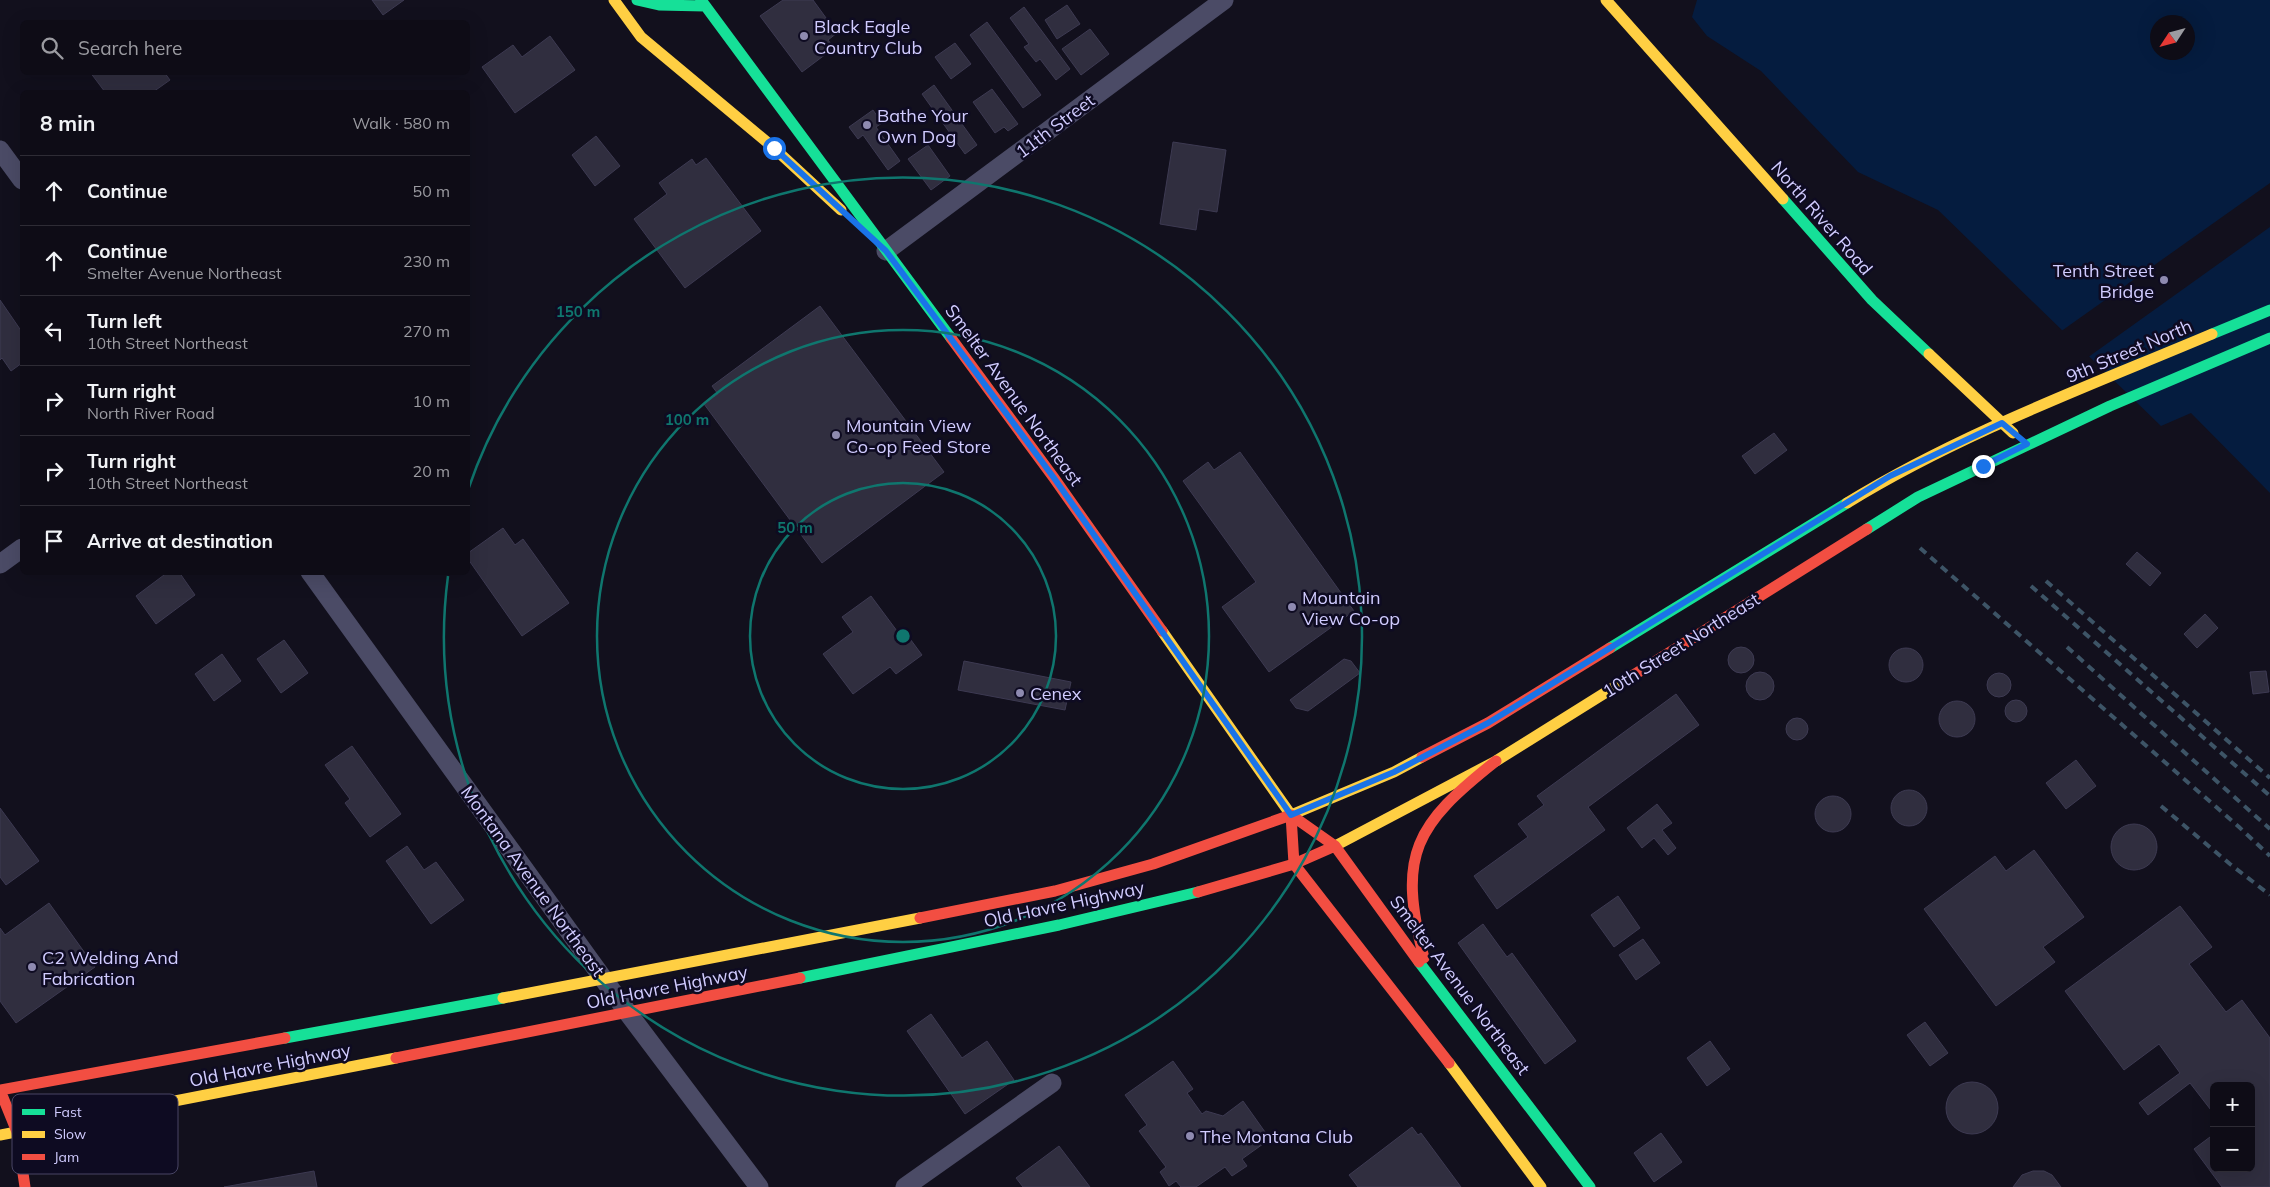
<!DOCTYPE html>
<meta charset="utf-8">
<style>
body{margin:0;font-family:Mulish,sans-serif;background:#1c1a23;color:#f1f3f6}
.controls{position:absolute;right:15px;bottom:15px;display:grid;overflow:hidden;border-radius:8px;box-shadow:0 5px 20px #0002}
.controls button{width:45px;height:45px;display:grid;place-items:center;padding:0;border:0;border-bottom:1px solid #2e2c35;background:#0e0c16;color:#f1f3f6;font:25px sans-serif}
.compass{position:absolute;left:2150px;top:15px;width:45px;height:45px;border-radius:50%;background:#0e0c16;box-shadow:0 5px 20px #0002;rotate:234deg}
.stop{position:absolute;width:15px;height:15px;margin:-11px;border:4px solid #1a73e8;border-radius:50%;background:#fff}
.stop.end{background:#1a73e8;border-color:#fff;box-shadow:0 1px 5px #0008}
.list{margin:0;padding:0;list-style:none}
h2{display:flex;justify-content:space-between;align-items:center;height:65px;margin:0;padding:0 20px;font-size:21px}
h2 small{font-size:16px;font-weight:400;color:#9b9ba1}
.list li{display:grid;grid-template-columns:32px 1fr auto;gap:15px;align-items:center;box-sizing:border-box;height:70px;padding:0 20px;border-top:1px solid #2e2c35}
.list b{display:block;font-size:19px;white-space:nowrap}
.list p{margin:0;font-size:16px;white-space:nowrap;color:#9b9ba1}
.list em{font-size:16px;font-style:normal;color:#9b9ba1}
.icon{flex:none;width:28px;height:28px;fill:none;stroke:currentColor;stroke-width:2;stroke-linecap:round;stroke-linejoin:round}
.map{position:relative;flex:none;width:2270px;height:1187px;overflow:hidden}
.search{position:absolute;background:#0e0c16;box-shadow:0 5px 20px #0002;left:20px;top:20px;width:450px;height:55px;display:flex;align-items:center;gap:12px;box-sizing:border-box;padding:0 18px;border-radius:8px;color:#9b9ba1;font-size:19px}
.panel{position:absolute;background:#0e0c16;box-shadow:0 5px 20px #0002;left:20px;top:90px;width:450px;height:485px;border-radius:8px}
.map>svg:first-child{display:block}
.water{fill:#051c3f;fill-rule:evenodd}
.pier{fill:#12101d}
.building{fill:#302e3f;stroke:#3d3a52}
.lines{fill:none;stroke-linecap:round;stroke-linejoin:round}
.street{stroke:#4b4b66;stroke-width:19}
.fast{stroke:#16e098;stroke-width:11}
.slow{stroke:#ffcf43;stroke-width:11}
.jam{stroke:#f24e42;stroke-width:11}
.rail{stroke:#3d5466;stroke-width:4;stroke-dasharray:8 6;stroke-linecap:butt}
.route{stroke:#1a73e8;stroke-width:6}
.ring{fill:none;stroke:#0f766e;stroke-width:2.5}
.poi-dot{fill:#8e8ab0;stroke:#0e0b22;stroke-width:2}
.labels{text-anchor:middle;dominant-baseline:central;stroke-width:5;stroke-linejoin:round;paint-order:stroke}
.poi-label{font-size:18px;fill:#d1ccff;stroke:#0e0b22;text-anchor:start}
.street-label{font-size:18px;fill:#d1ccff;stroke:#0e0b22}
.key{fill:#0e0b22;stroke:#484564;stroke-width:1}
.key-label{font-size:14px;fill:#d1ccff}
.centre{fill:#0f766e;stroke:#0e0b22;stroke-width:2.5}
.ring-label{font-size:15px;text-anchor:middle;font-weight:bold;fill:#0f766e;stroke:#0e0b22;stroke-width:5;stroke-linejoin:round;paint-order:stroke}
</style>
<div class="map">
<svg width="2270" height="1187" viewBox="0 0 2270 1187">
<rect width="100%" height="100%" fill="#12101d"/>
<path class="water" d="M1697,0H2270V493L2191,413L2161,426L1938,210L1858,172L1761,71L1707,36L1692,17ZM2158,22H2188V52H2158Z"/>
<path class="pier" d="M2270,183V227L2087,358L2060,332Z"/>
<path class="building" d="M372,0H404L383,15Z
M783,0H813L837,33L828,40L834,48L802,72L760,16Z
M1067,5L1080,24L1057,39L1045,20Z
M1024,7L1070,69L1056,80L1040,59L1036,62L1024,47L1029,44L1010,18Z
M987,22L1041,95L1023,108L970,35Z
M1090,29L1109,54L1081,75L1062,49Z
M550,36L575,70L515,113L482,67L513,45L522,57Z
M955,43L971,64L951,79L935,57Z
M90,72H164L170,80L153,92H105Z
M934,85L977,145L965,154L922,94Z
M992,89L1018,124L1008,131L1004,127L995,133L973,102Z
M873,110L882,123L876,127L900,161L888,170L863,135L858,139L849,127Z
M596,136L620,166L595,186L572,155Z
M1173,142L1226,150L1217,212L1199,209L1196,230L1160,224Z
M928,145L950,176L931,190L908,159Z
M706,158L761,231L685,288L634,219L667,194L659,183L692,159L696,165Z
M0,300L22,332V363L11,371L2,358L0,360Z
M820,306L944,472L822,563L704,404L718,394L712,386Z
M1774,433L1787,450L1755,474L1742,456Z
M1240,452L1354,611L1269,672L1222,607L1256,582L1183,481L1208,462L1214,470Z
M503,528L515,545L523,539L569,603L522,636L468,559V553Z
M2137,552L2161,573L2150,586L2126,564Z
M168,572H179L195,595L156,624L136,596Z
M871,596L900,635L905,632L922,655L896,674L890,667L853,694L823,654L853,632L842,617Z
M2205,614L2218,628L2197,648L2184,634Z
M284,640L308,673L281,693L257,659Z
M1728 660a13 13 0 1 1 26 0a13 13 0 1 1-26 0Z
M1889 665a17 17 0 1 1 34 0a17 17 0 1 1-34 0Z
M222,654L241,681L214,701L195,674Z
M1344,659L1351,661L1360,673L1308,711L1296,708L1290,700Z
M964,661L1071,682L1065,710L958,690Z
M2266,671L2269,692L2253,694L2250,672Z
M1746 686a14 14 0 1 1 28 0a14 14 0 1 1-28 0Z
M1987 685a12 12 0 1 1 24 0a12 12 0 1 1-24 0Z
M1676,694L1699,725L1588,807L1605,830L1497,909L1474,876L1528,837L1518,824L1544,805L1537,796Z
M2005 711a11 11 0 1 1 22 0a11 11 0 1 1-22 0Z
M1939 719a18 18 0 1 1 36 0a18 18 0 1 1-36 0Z
M1786 729a11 11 0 1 1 22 0a11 11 0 1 1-22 0Z
M352,746L401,814L370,837L345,803L350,799L325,765Z
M2076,760L2096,786L2066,809L2046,783Z
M1891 808a18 18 0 1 1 36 0a18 18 0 1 1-36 0Z
M1815 814a18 18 0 1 1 36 0a18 18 0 1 1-36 0Z
M1657,804L1672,823L1662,830L1676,848L1668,855L1654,838L1642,848L1627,828Z
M0,808L39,861L6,885L0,877Z
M2111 847a23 23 0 1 1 46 0a23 23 0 1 1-46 0Z
M407,846L424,870L436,862L464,900L431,924L386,861Z
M2034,850L2084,917L2043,947L2055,962L1996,1006L1924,909L1995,856L2006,871Z
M1618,896L1640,928L1614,947L1591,915Z
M49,903L95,967L16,1023L0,1001V928L5,935Z
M2180,906L2212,947L2189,964L2226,1012L2242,1000L2270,1038V1187H2222L2194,1149L2214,1134V1168H2251V1086H2214V1114L2190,1083L2148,1115L2139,1103L2180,1073L2159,1044L2124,1070L2065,991Z
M1483,924L1507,957L1512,953L1576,1041L1545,1064L1458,943Z
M1643,939L1660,963L1636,980L1619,955Z
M931,1014L962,1058L987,1041L1014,1080L965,1114L907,1031Z
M1925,1022L1948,1053L1930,1066L1907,1035Z
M1710,1041L1730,1069L1707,1086L1687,1058Z
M1173,1061L1193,1089L1187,1093L1202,1114L1206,1111L1223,1116L1243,1101L1270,1139L1242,1159L1247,1166L1232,1176L1225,1167L1196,1187H1181L1176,1181L1169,1186L1160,1172L1166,1167L1139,1131L1147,1125L1125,1095Z
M1946 1108a26 26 0 1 1 52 0a26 26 0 1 1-52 0Z
M1412,1127L1418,1135L1421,1133L1461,1187H1358L1349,1175Z
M1661,1133L1682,1162L1654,1182L1634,1153Z
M1059,1146L1090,1187H1023L1016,1178Z
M314,1171L317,1187H224Z
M2033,1171H2044L2052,1175L2061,1187H2013L2022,1175Z"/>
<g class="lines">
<path class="street" d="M0,150L22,180
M886,251L1224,0
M0,564L22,548
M310,572L628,1013L759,1187
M905,1187L1052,1083"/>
<path class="fast" d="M637,0L659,5L705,6
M701,0L951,338
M1783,199L1872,300L1929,354
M2212,334L2270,310
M1867,529L1918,497L2110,406L2270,338
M1610,648L1847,503
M1419,962L1590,1187
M800,978L1059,925L1198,892
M285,1038L503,998"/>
<path class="slow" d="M614,0L641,37L774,148L841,210
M1606,0L1783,199
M1929,354L2013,433
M1847,503C1961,433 2089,386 2212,334
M1162,631L1291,815L1394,772L1422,757
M1335,846L1496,761L1624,681
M503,998L920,918
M1449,1063L1541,1187
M0,1135L396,1058"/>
<path class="jam" d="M951,338L1054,478L1162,631
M1624,681L1867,529
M1422,757L1488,723L1610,648
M1291,815L1335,846L1419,962
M1291,815L1294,864L1449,1063
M1198,892L1294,864L1335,846
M920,918L1055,891L1153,864L1291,815
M1424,958C1397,854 1415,825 1496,761
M396,1058L800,978
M0,1090L17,1132L25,1187
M0,1090L285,1038"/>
<path class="rail" d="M1920,548L2239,827L2270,856
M2046,581L2270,778
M2031,586L2270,796
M2067,647L2270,829
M2161,806L2230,864L2270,895"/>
</g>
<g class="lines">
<path class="route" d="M774,148L886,251L1054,478L1291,815L1394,772L1488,723L1890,476L2002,423L2027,444L1983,466"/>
</g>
<g class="ring">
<circle cx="903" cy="636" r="153"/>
<circle cx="903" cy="636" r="306"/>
<path d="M468 490A459 459 0 1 1 448 576"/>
</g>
<g class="poi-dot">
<circle cx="804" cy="36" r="5"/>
<circle cx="867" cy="125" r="5"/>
<circle cx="2164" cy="280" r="5"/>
<circle cx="836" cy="435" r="5"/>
<circle cx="1292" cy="607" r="5"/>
<circle cx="1020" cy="693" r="5"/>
<circle cx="32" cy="967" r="5"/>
<circle cx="1190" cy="1136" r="5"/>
</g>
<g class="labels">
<g class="poi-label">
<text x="814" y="26">Black Eagle<tspan x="814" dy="21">Country Club</tspan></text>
<text x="877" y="115">Bathe Your<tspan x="877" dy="21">Own Dog</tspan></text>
<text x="2154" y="270" text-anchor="end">Tenth Street<tspan x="2154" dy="21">Bridge</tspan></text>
<text x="846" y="425">Mountain View<tspan x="846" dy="21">Co-op Feed Store</tspan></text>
<text x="1302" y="597">Mountain<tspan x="1302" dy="21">View Co-op</tspan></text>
<text x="1030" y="693">Cenex</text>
<text x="42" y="957">C2 Welding And<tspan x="42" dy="21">Fabrication</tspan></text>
<text x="1200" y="1136">The Montana Club</text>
</g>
<g class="street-label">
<text transform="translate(1055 126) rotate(-37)">11th Street</text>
<text transform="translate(1822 218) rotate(49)">North River Road</text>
<text transform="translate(2129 351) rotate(-23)">9th Street North</text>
<text transform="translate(1014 395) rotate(54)">Smelter Avenue Northeast</text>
<text transform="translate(1681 645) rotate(-32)">10th Street Northeast</text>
<text transform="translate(533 881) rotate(54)">Montana Avenue Northeast</text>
<text transform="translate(1064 904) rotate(-12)">Old Havre Highway</text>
<text transform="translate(1460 985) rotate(53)">Smelter Avenue Northeast</text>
<text transform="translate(667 987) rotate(-11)">Old Havre Highway</text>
<text transform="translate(270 1065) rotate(-11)">Old Havre Highway</text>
</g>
</g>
<rect x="12" y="1094" width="166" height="80" rx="8" class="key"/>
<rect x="22" y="1109" width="23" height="6" fill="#16e098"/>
<rect x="22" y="1131" width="23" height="7" fill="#ffcf43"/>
<rect x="22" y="1154" width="23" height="6" fill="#f24e42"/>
<g class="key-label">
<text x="54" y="1117">Fast</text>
<text x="54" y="1139">Slow</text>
<text x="54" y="1162">Jam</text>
</g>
<circle cx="903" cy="636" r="8" class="centre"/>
<g class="ring-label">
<text x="578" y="317">150 m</text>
<text x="687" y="425">100 m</text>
<text x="795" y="533">50 m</text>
</g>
</svg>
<div class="controls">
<button>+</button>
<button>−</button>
</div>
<svg class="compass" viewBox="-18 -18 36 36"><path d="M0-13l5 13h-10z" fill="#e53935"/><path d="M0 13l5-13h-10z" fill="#9b9ba1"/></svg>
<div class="stop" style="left:774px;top:148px"></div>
<div class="stop end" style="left:1983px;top:466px"></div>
<div class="search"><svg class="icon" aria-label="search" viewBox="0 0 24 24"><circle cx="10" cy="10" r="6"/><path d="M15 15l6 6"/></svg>Search here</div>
<section class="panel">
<h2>8 min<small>Walk · 580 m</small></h2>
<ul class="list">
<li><svg class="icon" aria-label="ahead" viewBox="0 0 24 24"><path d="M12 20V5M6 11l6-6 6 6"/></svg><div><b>Continue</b></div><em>50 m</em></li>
<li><svg class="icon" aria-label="ahead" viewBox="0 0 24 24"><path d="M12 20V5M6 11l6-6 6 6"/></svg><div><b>Continue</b><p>Smelter Avenue Northeast</p></div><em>230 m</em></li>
<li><svg class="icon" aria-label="left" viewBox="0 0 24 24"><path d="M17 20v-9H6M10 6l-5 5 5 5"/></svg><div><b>Turn left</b><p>10th Street Northeast</p></div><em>270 m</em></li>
<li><svg class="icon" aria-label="right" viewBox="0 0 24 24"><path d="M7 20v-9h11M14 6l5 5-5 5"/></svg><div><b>Turn right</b><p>North River Road</p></div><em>10 m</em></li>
<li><svg class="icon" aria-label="right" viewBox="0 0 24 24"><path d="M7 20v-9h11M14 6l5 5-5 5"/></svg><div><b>Turn right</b><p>10th Street Northeast</p></div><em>20 m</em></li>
<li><svg class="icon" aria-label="arrive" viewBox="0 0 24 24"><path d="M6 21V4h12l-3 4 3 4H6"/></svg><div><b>Arrive at destination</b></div></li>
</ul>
</section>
</div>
